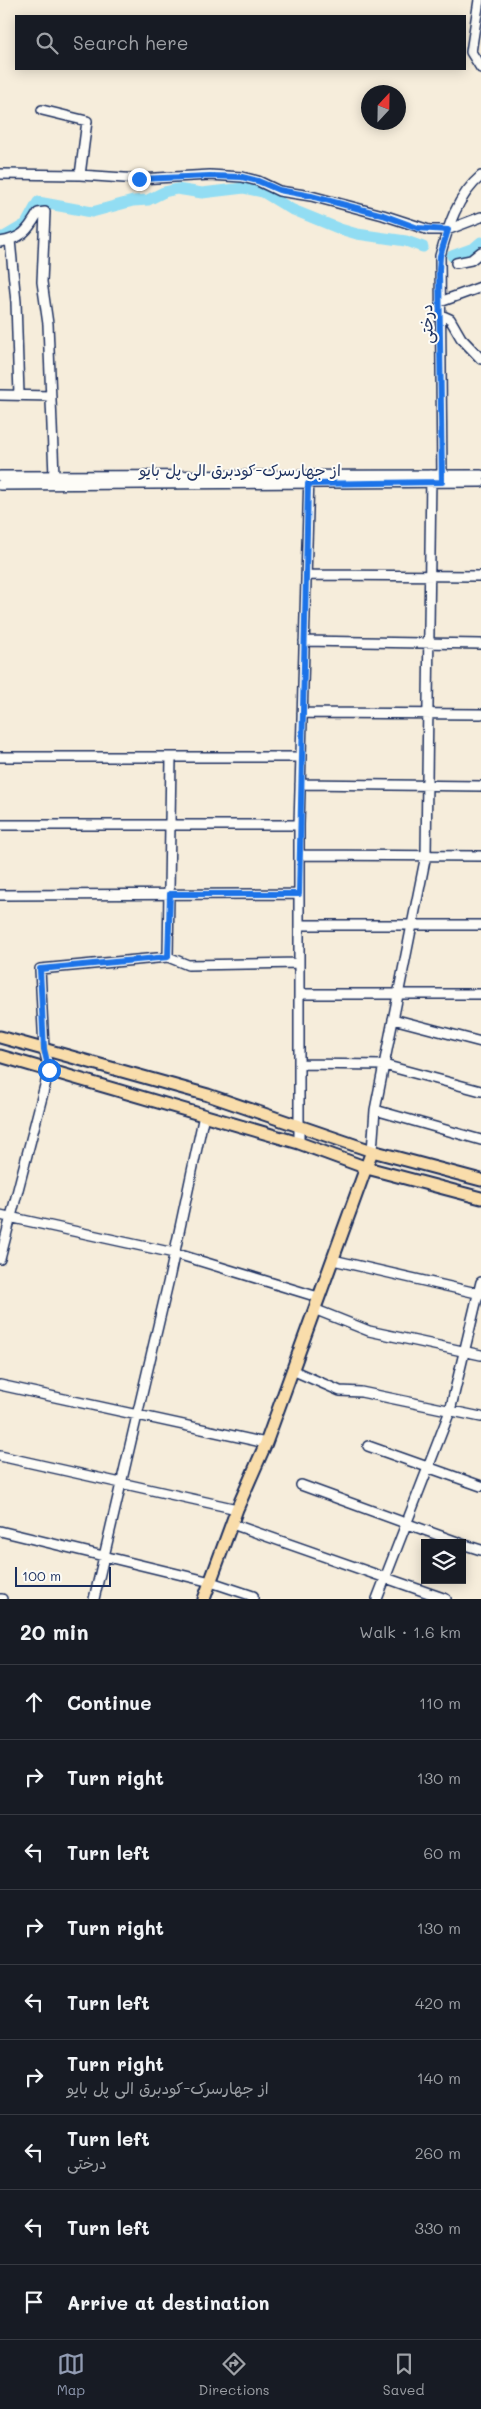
<!DOCTYPE html>
<meta charset="utf-8">
<style>
body{margin:0;font-family:Mali,"Playpen Sans Arabic",sans-serif;background:#242831;color:#f1f3f6}
.controls{position:absolute;right:15px;bottom:15px;display:grid;overflow:hidden;border-radius:0px;box-shadow:0 2px 12px #0003}
.controls button{width:45px;height:45px;display:grid;place-items:center;padding:0;border:0;border-bottom:1px solid #363941;background:#171b24;color:#f1f3f6;font:25px sans-serif}
.compass{position:absolute;left:361px;top:85px;width:45px;height:45px;border-radius:50%;background:#171b24;box-shadow:0 2px 12px #0003;rotate:22deg}
.scale{position:absolute;left:15px;bottom:12px;width:96px;box-sizing:border-box;padding-left:5px;border:2px solid #1b2f5e;border-top:0;font-size:14px;line-height:18px;white-space:nowrap;color:#1b2f5e;-webkit-text-stroke:4px #fdfcf7;paint-order:stroke}
.stop{position:absolute;width:15px;height:15px;margin:-11px;border:4px solid #1a73e8;border-radius:50%;background:#fff}
.stop.end{background:#1a73e8;border-color:#fff;box-shadow:0 1px 5px #0008}
.list{margin:0;padding:0;list-style:none}
h2{display:flex;justify-content:space-between;align-items:center;height:65px;margin:0;padding:0 20px;font-size:21px}
h2 small{font-size:16px;font-weight:400;color:#9ea1a6}
.list li{display:grid;grid-template-columns:32px 1fr auto;gap:15px;align-items:center;box-sizing:border-box;height:75px;padding:0 20px;border-top:1px solid #363941}
.list b{display:block;font-size:19px;white-space:nowrap}
.list p{margin:0;font-size:16px;white-space:nowrap;color:#9ea1a6}
.list em{font-size:16px;font-style:normal;color:#9ea1a6}
.icon{flex:none;width:28px;height:28px;fill:none;stroke:currentColor;stroke-width:2;stroke-linecap:round;stroke-linejoin:round}
.map{position:relative;flex:none;width:481px;height:1599px;overflow:hidden}
.search{position:absolute;background:#171b24;box-shadow:0 2px 12px #0003;left:15px;right:15px;top:15px;height:55px;display:flex;align-items:center;gap:12px;box-sizing:border-box;padding:0 18px;border-radius:0px;color:#9ea1a6;font-size:19px}
.sheet{height:740px;background:#171b24}
nav{display:flex;justify-content:space-around;align-items:center;box-sizing:border-box;height:70px;border-top:1px solid #363941;background:#171b24;font-size:14px;color:#9ea1a6}
nav a{display:grid;justify-items:center;gap:2px}
nav .on{color:#919bb2}
.map>svg:first-child{display:block}
.lines{fill:none;stroke-linecap:round;stroke-linejoin:round}
.river{stroke:#92ddf3;stroke-width:11}
.minor-casing{stroke:#1b2f5e;stroke-width:12}
.major-casing{stroke:#1b2f5e;stroke-width:15}
.minor{stroke:#fdfcf7;stroke-width:9}
.major{stroke:#f9ddab;stroke-width:11}
.route{stroke:#1a73e8;stroke-width:6}
.labels{text-anchor:middle;dominant-baseline:central;stroke-width:4;stroke-linejoin:round;paint-order:stroke}
.street-label{font-size:16px;fill:#1b2f5e;stroke:#fdfcf7}
</style>
<div class="map">
<svg width="481" height="1599" viewBox="0 0 481 1599">
<rect width="100%" height="100%" fill="#f6eddb"/>
<filter id="ink" filterUnits="userSpaceOnUse"><feTurbulence type="fractalNoise" baseFrequency=".02" numOctaves="2"/><feDisplacementMap in="SourceGraphic" scale="10" xChannelSelector="R" yChannelSelector="G"/><feConvolveMatrix kernelMatrix="1 2 1 2 8 2 1 2 1" color-interpolation-filters="sRGB"/></filter>
<g filter="url(#ink)">
<g class="lines">
<path class="river" d="M0,237H4L26,224L38,202L92,212L133,201L148,200L164,192L177,189L202,193L244,188L263,192L291,209L340,229L357,234L406,241L423,247
M452,256L474,248L481,242"/>
<defs>
<path id="minor" d="M479,0L471,52L481,68
M42,110L87,121L80,175
M0,174L80,175L139,179L210,175L242,177L258,181L279,191L311,196L383,215L429,230H447L481,217
M10,240L16,302L19,395
M0,242C22,238 27,232 38,213L45,212L42,282L48,324L54,476
M456,263L471,260L481,252
M440,302L481,287
M441,315L450,319L461,338L481,359
M0,395L51,396
M0,476L481,475
M442,479L440,256C448,227 457,196 481,176
M0,485L481,482
M306,575L481,576
M304,641L481,644
M302,713L481,714
M0,757H301
M300,784L481,786
M0,825H299
M299,855L481,856
M0,895L299,894
M299,925H481
M168,957L171,757
M299,994H481
M393,1019L481,1042
M299,1064L384,1065L481,1091
M375,1110L481,1140
M299,1143V825L309,475
M372,1151L375,1110L426,855L431,475
M0,1215L174,1253L318,1297
M0,1259L49,1070L44,1049L40,969L168,957L188,965L299,963
M333,1260L481,1294
M314,1309L369,1331L481,1355
M292,1370L340,1391L361,1392L481,1417
M0,1385L266,1443
M368,1446L481,1486
M0,1456L237,1509
M301,1485L460,1543
M232,1524L446,1599
M0,1531L211,1582L253,1596V1599
M462,1544L481,1550
M0,1599H2
M94,1599L169,1279L204,1115
M377,1599L450,1411L481,1282"/>
<path id="major" d="M0,1037L208,1095L372,1151L481,1180
M0,1056L299,1143L367,1168L481,1198
M204,1599L237,1509L266,1443L372,1151"/>
</defs>
<use href="#minor" class="minor-casing"/>
<use href="#major" class="major-casing"/>
<use href="#minor" class="minor"/>
<use href="#major" class="major"/>
</g>
</g>
<g class="lines" filter="url(#ink)">
<path class="route" d="M49,1070L44,1049L40,969L168,957L170,894H299L308,484L442,482L439,270L440,256L448,230L418,228L383,215L311,196L279,190L258,181L242,177L210,176L139,179"/>
</g>
<g class="labels">
<g class="street-label">
<text transform="translate(426 324) rotate(-91)">درختی</text>
<text x="240" y="469">از جهارسرک-کودبرق الی پل بایو</text>
</g>
</g>
</svg>
<div class="controls">
<button><svg class="icon" aria-label="layers" viewBox="0 0 24 24"><path d="M12 4l9 5-9 5-9-5zM3 14l9 5 9-5"/></svg></button>
</div>
<svg class="compass" viewBox="-18 -18 36 36"><path d="M0-13l5 13h-10z" fill="#e53935"/><path d="M0 13l5-13h-10z" fill="#9ea1a6"/></svg>
<div class="scale">100 m</div>
<div class="stop" style="left:49px;top:1070px"></div>
<div class="stop end" style="left:139px;top:179px"></div>
<div class="search"><svg class="icon" aria-label="search" viewBox="0 0 24 24"><circle cx="10" cy="10" r="6"/><path d="M15 15l6 6"/></svg>Search here</div>
</div>
<section class="sheet">
<h2>20 min<small>Walk · 1.6 km</small></h2>
<ul class="list">
<li><svg class="icon" aria-label="ahead" viewBox="0 0 24 24"><path d="M12 20V5M6 11l6-6 6 6"/></svg><div><b>Continue</b></div><em>110 m</em></li>
<li><svg class="icon" aria-label="right" viewBox="0 0 24 24"><path d="M7 20v-9h11M14 6l5 5-5 5"/></svg><div><b>Turn right</b></div><em>130 m</em></li>
<li><svg class="icon" aria-label="left" viewBox="0 0 24 24"><path d="M17 20v-9H6M10 6l-5 5 5 5"/></svg><div><b>Turn left</b></div><em>60 m</em></li>
<li><svg class="icon" aria-label="right" viewBox="0 0 24 24"><path d="M7 20v-9h11M14 6l5 5-5 5"/></svg><div><b>Turn right</b></div><em>130 m</em></li>
<li><svg class="icon" aria-label="left" viewBox="0 0 24 24"><path d="M17 20v-9H6M10 6l-5 5 5 5"/></svg><div><b>Turn left</b></div><em>420 m</em></li>
<li><svg class="icon" aria-label="right" viewBox="0 0 24 24"><path d="M7 20v-9h11M14 6l5 5-5 5"/></svg><div><b>Turn right</b><p>از جهارسرک-کودبرق الی پل بایو</p></div><em>140 m</em></li>
<li><svg class="icon" aria-label="left" viewBox="0 0 24 24"><path d="M17 20v-9H6M10 6l-5 5 5 5"/></svg><div><b>Turn left</b><p>درختی</p></div><em>260 m</em></li>
<li><svg class="icon" aria-label="left" viewBox="0 0 24 24"><path d="M17 20v-9H6M10 6l-5 5 5 5"/></svg><div><b>Turn left</b></div><em>330 m</em></li>
<li><svg class="icon" aria-label="arrive" viewBox="0 0 24 24"><path d="M6 21V4h12l-3 4 3 4H6"/></svg><div><b>Arrive at destination</b></div></li>
</ul>
</section>
<nav>
<a class="on"><svg class="icon" aria-label="map" viewBox="0 0 24 24"><path d="M3 6l6-2 6 2 6-2v14l-6 2-6-2-6 2zM9 4v14M15 6v14"/></svg>Map</a>
<a><svg class="icon" aria-label="directions" viewBox="0 0 24 24"><path d="M12 3l9 9-9 9-9-9zM9 14v-3h6M13 9l2 2-2 2"/></svg>Directions</a>
<a><svg class="icon" aria-label="saved" viewBox="0 0 24 24"><path d="M7 4h10v16l-5-4-5 4z"/></svg>Saved</a>
</nav>
